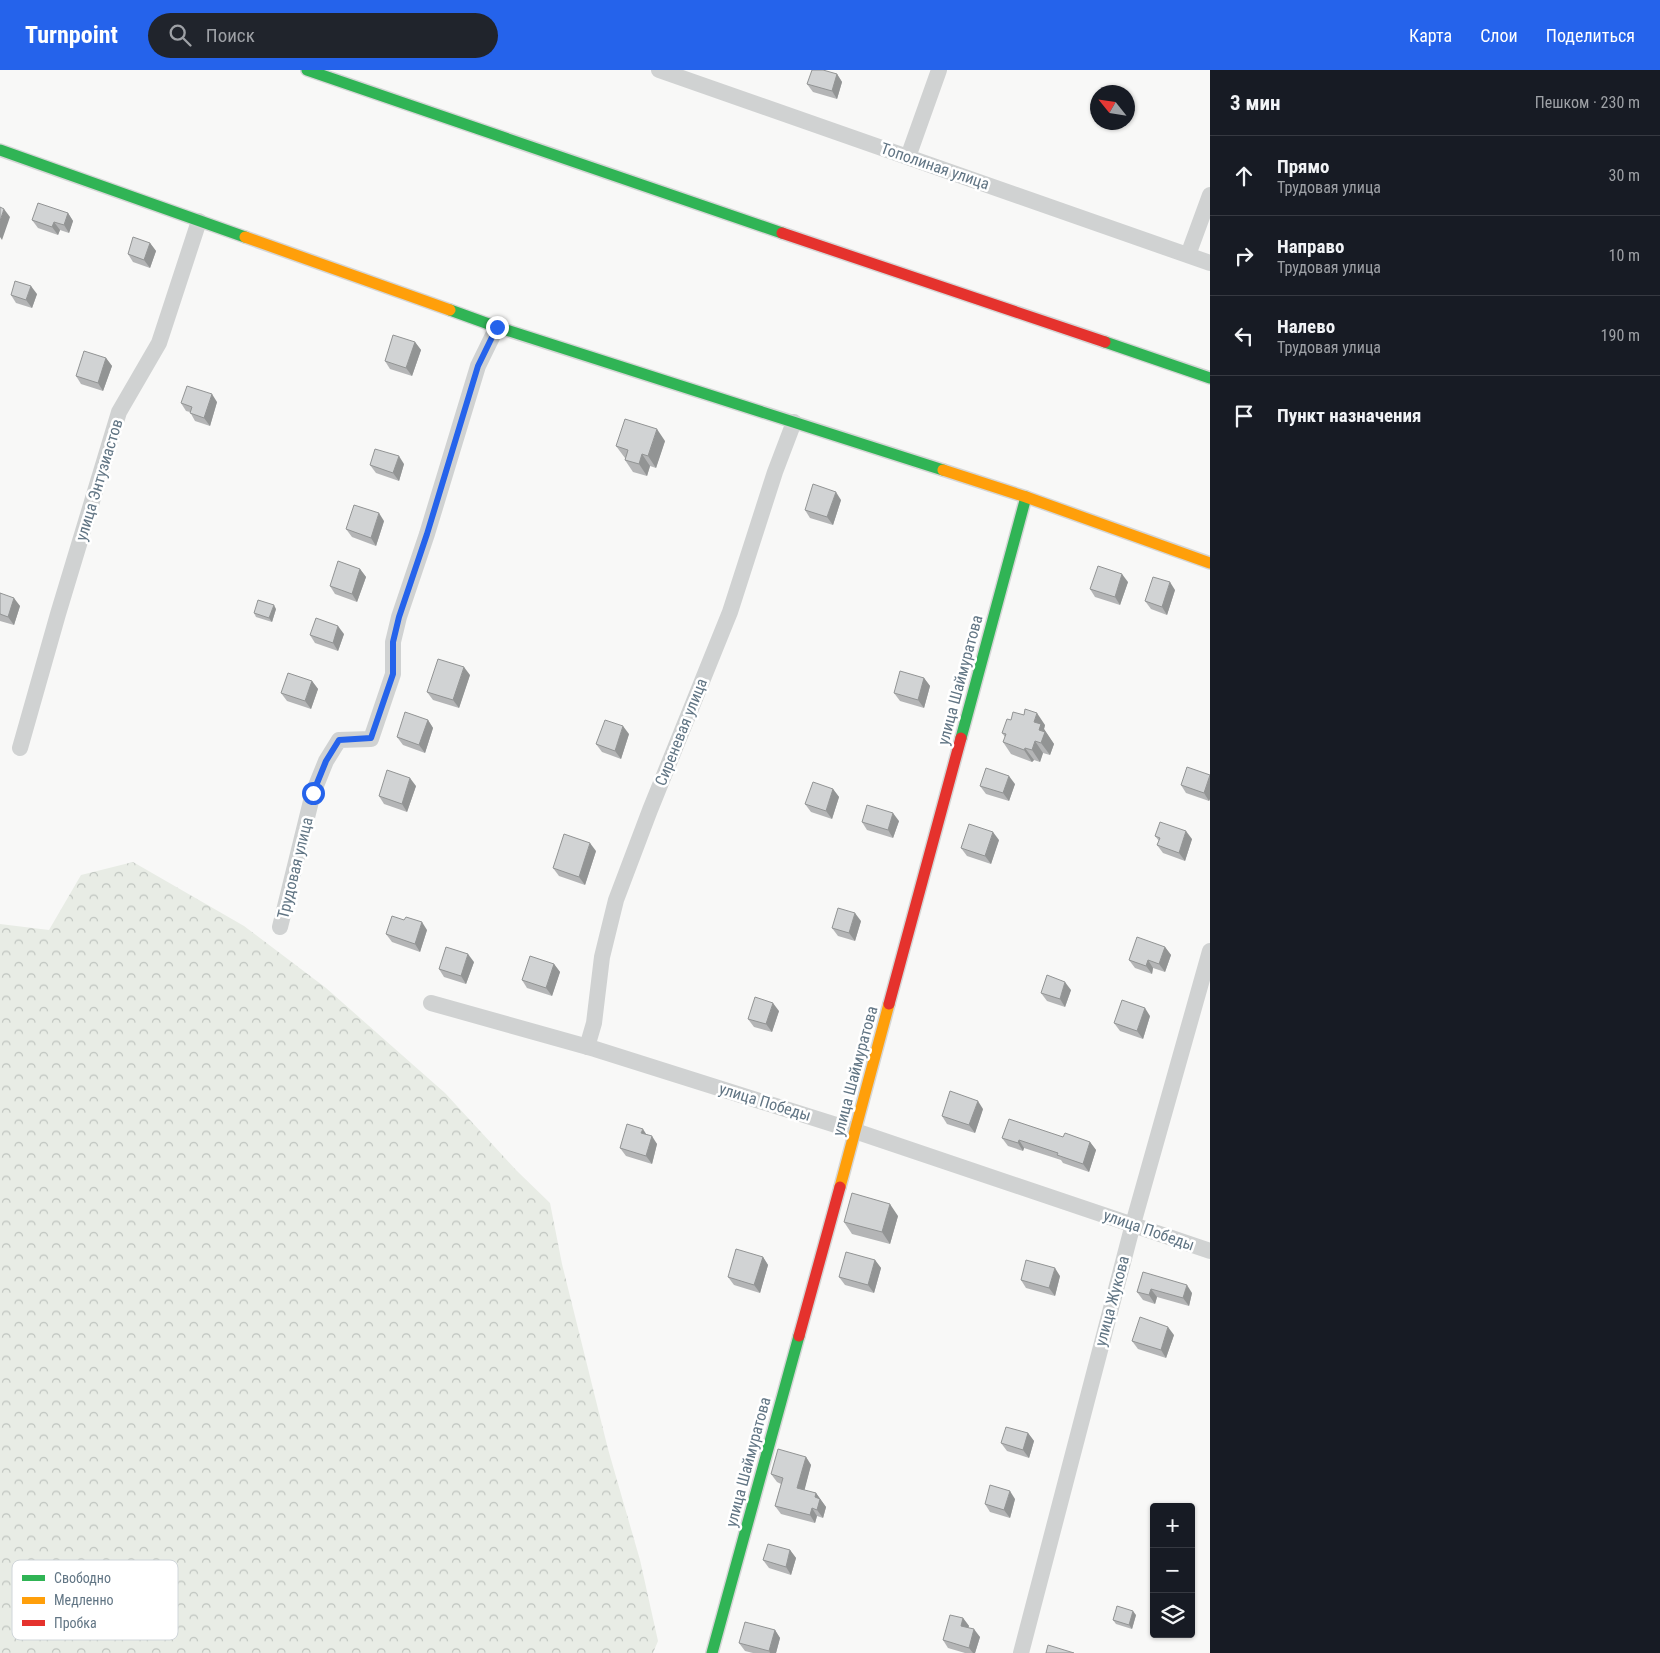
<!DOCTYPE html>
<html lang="ru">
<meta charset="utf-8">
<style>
body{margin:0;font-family:"Roboto Condensed",sans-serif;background:#20242c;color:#f1f3f6}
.controls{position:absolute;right:15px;bottom:15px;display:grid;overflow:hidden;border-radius:5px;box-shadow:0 1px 4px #0004}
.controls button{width:45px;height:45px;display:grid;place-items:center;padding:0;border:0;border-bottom:1px solid #363941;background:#171b24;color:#f1f3f6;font:25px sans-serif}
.compass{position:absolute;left:1090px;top:15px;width:45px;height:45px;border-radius:50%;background:#171b24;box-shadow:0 1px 4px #0004;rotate:300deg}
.stop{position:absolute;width:15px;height:15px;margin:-11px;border:4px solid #2563eb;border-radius:50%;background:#fff}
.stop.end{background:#2563eb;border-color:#fff;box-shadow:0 1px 5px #0008}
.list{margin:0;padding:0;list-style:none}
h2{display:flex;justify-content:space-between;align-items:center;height:65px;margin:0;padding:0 20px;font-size:21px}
h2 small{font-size:16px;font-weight:400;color:#9ea1a6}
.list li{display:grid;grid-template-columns:32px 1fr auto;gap:15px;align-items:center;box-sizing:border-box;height:80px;padding:0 20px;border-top:1px solid #363941}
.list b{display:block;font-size:19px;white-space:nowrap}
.list p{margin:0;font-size:16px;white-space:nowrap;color:#9ea1a6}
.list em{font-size:16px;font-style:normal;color:#9ea1a6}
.icon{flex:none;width:28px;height:28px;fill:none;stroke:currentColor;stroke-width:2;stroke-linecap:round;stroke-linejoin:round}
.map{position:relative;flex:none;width:1210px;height:1583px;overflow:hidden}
header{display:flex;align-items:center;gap:30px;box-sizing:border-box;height:70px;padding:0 25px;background:#2563eb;color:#fff}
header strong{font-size:24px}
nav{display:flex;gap:28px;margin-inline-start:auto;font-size:18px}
.search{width:350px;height:45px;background:#20242c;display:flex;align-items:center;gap:12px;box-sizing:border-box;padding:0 18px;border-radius:28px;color:#9ea1a6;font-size:19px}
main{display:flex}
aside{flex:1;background:#171b24}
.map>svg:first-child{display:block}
.forest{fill:url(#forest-crowns)}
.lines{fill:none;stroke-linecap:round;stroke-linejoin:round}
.fast-casing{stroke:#d5d6d6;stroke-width:14}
.slow-casing{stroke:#d5d6d6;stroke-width:14}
.jam-casing{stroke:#d5d6d6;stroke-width:14}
.street{stroke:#d0d2d2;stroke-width:16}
.fast{stroke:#30b455;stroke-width:11}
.slow{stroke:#ff9f0a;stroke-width:11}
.jam{stroke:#e5322d;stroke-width:11}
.wall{fill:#b4b5b6}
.shaded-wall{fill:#929494}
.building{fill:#d1d3d4;stroke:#929494}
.route{stroke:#2563eb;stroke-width:6}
.labels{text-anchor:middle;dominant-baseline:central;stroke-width:5;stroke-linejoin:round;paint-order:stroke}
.street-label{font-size:16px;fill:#617584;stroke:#fff}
.key{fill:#fff;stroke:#d0d6da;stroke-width:1}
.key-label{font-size:14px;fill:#617584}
</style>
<header>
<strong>Turnpoint</strong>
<div class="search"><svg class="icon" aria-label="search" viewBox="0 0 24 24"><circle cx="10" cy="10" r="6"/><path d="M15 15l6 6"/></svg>Поиск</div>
<nav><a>Карта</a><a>Слои</a><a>Поделиться</a></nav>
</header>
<main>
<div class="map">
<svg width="1210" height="1583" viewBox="0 0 1210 1583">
<defs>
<pattern id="forest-crowns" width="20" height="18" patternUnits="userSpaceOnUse" patternTransform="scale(1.25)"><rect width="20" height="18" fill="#e8ece5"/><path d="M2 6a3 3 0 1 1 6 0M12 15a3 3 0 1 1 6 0" fill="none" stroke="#bfc4bf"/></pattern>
</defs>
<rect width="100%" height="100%" fill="#f8f8f7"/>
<path class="forest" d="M133,792L244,856L326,918L445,1023L516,1100L550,1133L562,1194L608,1379L640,1490L658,1571L653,1583H0V854L49,860L81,805Z"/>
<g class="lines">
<defs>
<path id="fast" d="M307,0L782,163
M0,80L245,167
M450,240L497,257L943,400
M1105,272L1210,308
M961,668L1026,427
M712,1583L799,1266"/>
<path id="slow" d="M245,167L450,240
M943,400L1026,427L1210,493
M840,1117L889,934"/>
<path id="jam" d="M782,163L1105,272
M889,934L961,668
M799,1266L840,1117"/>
</defs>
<use href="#fast" class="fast-casing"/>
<use href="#slow" class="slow-casing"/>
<use href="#jam" class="jam-casing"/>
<path class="street" d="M659,0L1210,193
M908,87L939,0
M1188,185L1210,125
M20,678L58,544L119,342L159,273L199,151
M280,857L313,723L326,691L339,670L371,669L393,604V572L399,547L427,464L478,296L497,257
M431,933L595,979L855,1061L1210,1181
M587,977L594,953L602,887L616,830L650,740L730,542L775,402L794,352
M1021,1583L1133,1154L1210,881"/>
<use href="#fast" class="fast"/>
<use href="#slow" class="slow"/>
<use href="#jam" class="jam"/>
</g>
<path class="wall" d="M837,4L842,12L837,29L813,22L807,14Z
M68,143L73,151L69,163L60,160L58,165L38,158L32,150Z
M150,173L156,181L150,198L133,192L128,184Z
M37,224L32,238L16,233L11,225Z
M415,272L421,280L412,306L390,299L385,291Z
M106,288L112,296L103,321L81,314L76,306Z
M217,332L210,356L195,351L190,342L186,341L181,333Z
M665,371L656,398L650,396L647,406L633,402L625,390V388L616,376Z
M404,394L399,411L376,403L370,395Z
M841,430L833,455L810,448L805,440Z
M384,451L376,476L352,467L346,459Z
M360,499L366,507L357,532L335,524L330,516Z
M1128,512L1120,535L1095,527L1090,519Z
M1175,520L1167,545L1151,539L1145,531Z
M0,523L20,536L14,555L0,551Z
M276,539L272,552L256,547L254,543Z
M344,564L338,581L315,573L310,565Z
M470,605L459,638L433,630L427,622Z
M924,608L930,616L924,638L900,631L894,623Z
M312,611L318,619L311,639L287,631L281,623Z
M428,650L433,658L425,683L403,675L397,667Z
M1011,650L1045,655L1044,659L1054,674L1050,685L1043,683L1040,692L1034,690L1032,692L1011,684L1003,672L1005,667L1002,663Z
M629,664L621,689L602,682L596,674Z
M1210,705V729L1209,731L1186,723L1181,715Z
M1015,714L1009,731L986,724L980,716Z
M416,716L407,742L384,734L379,726Z
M833,719L839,727L832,749L811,742L805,734Z
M899,751L893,768L867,760L862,752Z
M1155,766L1192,769L1185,791L1163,783L1157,775L1159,771Z
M999,770L991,794L967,786L961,778Z
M596,781L585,815L559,806L553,798Z
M861,851L855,871L838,866L832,858Z
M427,860L420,882L392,872L386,864Z
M1165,877L1171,885L1165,902L1153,898L1152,904L1135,898L1129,890Z
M474,892L466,914L444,907L439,899Z
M554,894L560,902L552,926L527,918L522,910Z
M1071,920L1065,937L1047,931L1041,923Z
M779,941L772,962L754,957L748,949Z
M1150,946L1143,969L1120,961L1114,953Z
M983,1039L975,1063L947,1054L942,1046Z
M647,1064L657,1074L652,1094L626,1086L620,1078Z
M1063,1067L1090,1072L1096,1080L1089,1102L1063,1093L1061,1090L1024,1078L1023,1081L1008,1076L1002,1068Z
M898,1146L890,1174L852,1164L844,1152Z
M763,1187L768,1195L760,1223L734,1215L728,1207Z
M875,1190L881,1198L874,1223L845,1215L839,1207Z
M1143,1202L1192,1223L1189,1236L1157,1227L1155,1234L1143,1230L1137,1222Z
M1060,1206L1055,1226L1026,1218L1021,1210Z
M1174,1265L1166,1288L1138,1279L1132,1271Z
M1028,1363L1034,1371L1029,1388L1007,1381L1001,1373Z
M806,1387L811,1395L804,1420L816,1423L826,1437L823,1448L817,1446L815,1453L781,1444L775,1436L781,1414L777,1412L771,1404Z
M1015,1429L1010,1448L990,1442L985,1434Z
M790,1480L796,1488L791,1505L769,1498L763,1490Z
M1136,1545L1132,1559L1116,1554L1113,1550Z
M963,1548L969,1556L968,1558L980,1567L975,1583H965L948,1578L943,1570Z
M775,1560L780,1568L776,1583H753L745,1581L739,1573Z"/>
<path class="shaded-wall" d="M837,4L842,12L837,29L832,21Z
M4,139L10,147L2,170L0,167V151Z
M68,143L73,151L69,163L64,155Z
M54,152L60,160L58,165L52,157Z
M150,173L156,181L150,198L144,190Z
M31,216L37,224L32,238L26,230Z
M415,272L421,280L412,306L406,298Z
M106,288L112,296L103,321L98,313Z
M212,324L217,332L210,356L204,348Z
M657,359L665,371L656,398L648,386Z
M642,384L650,396L647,406L639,394Z
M399,386L404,394L399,411L393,403Z
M836,422L841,430L833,455L827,447Z
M379,443L384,451L376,476L371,468Z
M360,499L366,507L357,532L352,524Z
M1122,504L1128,512L1120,535L1115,527Z
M1170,512L1175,520L1167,545L1162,537Z
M14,528L20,536L14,555L8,547Z
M274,535L276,539L272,552L269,548Z
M338,556L344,564L338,581L333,573Z
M464,597L470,605L459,638L453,630Z
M924,608L930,616L924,638L918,630Z
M312,611L318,619L311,639L305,631Z
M1037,643L1045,655L1044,659L1054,674L1050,685L1041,673L1034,652Z
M428,650L433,658L425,683L419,675Z
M623,656L629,664L621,689L615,681Z
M1035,671L1043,683L1040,692L1032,680Z
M1025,678L1034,690L1032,692L1024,680Z
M1210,705V729L1209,731L1204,723Z
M1009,706L1015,714L1009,731L1003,723Z
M410,708L416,716L407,742L402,734Z
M833,719L839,727L832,749L826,741Z
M893,743L899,751L893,768L888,760Z
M1186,761L1192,769L1185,791L1179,783Z
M993,762L999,770L991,794L985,786Z
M590,773L596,781L585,815L579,807Z
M855,843L861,851L855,871L849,863Z
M422,852L427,860L420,882L415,874Z
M1165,877L1171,885L1165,902L1159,894Z
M468,884L474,892L466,914L461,906Z
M1148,890L1153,898L1152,904L1146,896Z
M554,894L560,902L552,926L546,918Z
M1065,912L1071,920L1065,937L1060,929Z
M773,933L779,941L772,962L766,954Z
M1145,938L1150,946L1143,969L1137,961Z
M978,1031L983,1039L975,1063L969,1055Z
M643,1059L648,1067L641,1063Z
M652,1066L657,1074L652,1094L646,1086Z
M1019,1070L1024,1078L1023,1081L1018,1073Z
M1090,1072L1096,1080L1089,1102L1083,1094Z
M890,1134L898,1146L890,1174L882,1162Z
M763,1187L768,1195L760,1223L754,1215Z
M875,1190L881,1198L874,1223L868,1215Z
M1055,1198L1060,1206L1055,1226L1049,1218Z
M1187,1215L1192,1223L1189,1236L1183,1228Z
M1151,1219L1157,1227L1155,1234L1149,1225Z
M1168,1257L1174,1265L1166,1288L1161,1280Z
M1028,1363L1034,1371L1029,1388L1023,1380Z
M806,1387L811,1395L803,1426L797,1418Z
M1010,1421L1015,1429L1010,1448L1004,1440Z
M816,1423L826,1437L823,1448L817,1440L815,1427Z
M812,1438L817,1446L815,1453L810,1445Z
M790,1480L796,1488L791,1505L786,1497Z
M1133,1541L1136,1545L1132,1559L1129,1555Z
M963,1548L969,1556L966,1564L961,1556Z
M974,1559L980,1567L975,1583H973L969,1578Z
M775,1560L780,1568L776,1583H770L769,1581Z"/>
<path class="building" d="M812,0H823L837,4L832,21L807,14Z
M38,133L68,143L64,155L54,152L52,157L32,150Z
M0,137L4,139L0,151Z
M133,167L150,173L144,190L128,184Z
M15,211L31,216L26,230L11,225Z
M393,265L415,272L406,298L385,291Z
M84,281L106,288L98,313L76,306Z
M187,316L212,324L204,348L190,343L192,337L181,333Z
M625,349L657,359L648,386L642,384L639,394L625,390L628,380L616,376Z
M375,379L399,386L393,403L370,395Z
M813,414L836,422L827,447L805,440Z
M354,435L379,443L371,468L346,459Z
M338,491L360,499L352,524L330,516Z
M1098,496L1122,504L1115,527L1090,519Z
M1153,507L1170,512L1162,537L1145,531Z
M0,523L14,528L8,547L0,544Z
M258,530L274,535L269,548L254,543Z
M316,548L338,556L333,573L310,565Z
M438,589L464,597L453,630L427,622Z
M900,601L924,608L918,630L894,623Z
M288,603L312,611L305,631L281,623Z
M1025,639L1037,643L1034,652L1041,654L1039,660L1045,662L1041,673L1035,671L1032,680L1025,678L1024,680L1003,672L1006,664L1002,663L1007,649L1011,650L1013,642L1024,645Z
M405,642L428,650L419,675L397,667Z
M605,650L623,656L615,681L596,674Z
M1187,697L1210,705L1204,723L1181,715Z
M986,698L1009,706L1003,723L980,716Z
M387,700L410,708L402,734L379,726Z
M813,712L833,719L826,741L805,734Z
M867,735L893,743L888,760L862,752Z
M1160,752L1186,761L1179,783L1157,775L1160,768L1155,766Z
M969,754L993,762L985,786L961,778Z
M564,764L590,773L579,807L553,798Z
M838,838L855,843L849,863L832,858Z
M392,846L404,850L406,847L422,852L415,874L386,864Z
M1137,867L1165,877L1159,894L1148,890L1146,896L1129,890Z
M446,877L468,884L461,906L439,899Z
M530,886L554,894L546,918L522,910Z
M1047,905L1065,912L1060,929L1041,923Z
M755,927L773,933L766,954L748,949Z
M1122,930L1145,938L1137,961L1114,953Z
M950,1021L978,1031L969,1055L942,1046Z
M1009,1049L1063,1067L1065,1063L1090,1072L1083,1094L1057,1085L1058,1083L1019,1070L1018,1073L1002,1068Z
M627,1054L643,1059L641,1063L652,1066L646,1086L620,1078Z
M852,1123L890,1134L882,1162L844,1152Z
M736,1179L763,1187L754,1215L728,1207Z
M846,1182L875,1190L868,1215L839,1207Z
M1026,1190L1055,1198L1049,1218L1021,1210Z
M1143,1202L1187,1215L1183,1228L1151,1219L1149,1225L1137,1222Z
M1140,1247L1168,1257L1161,1280L1132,1271Z
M1006,1357L1028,1363L1023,1380L1001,1373Z
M778,1379L806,1387L797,1418L816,1423L815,1427L820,1429L817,1440L812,1438L810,1445L775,1436L783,1408L771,1404Z
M990,1415L1010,1421L1004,1440L985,1434Z
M768,1474L790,1480L786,1497L763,1490Z
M1117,1536L1133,1541L1129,1555L1113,1550Z
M950,1545L963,1548L961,1556L974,1559L969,1578L943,1570Z
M745,1552L775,1560L769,1581L739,1573Z
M1048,1575L1074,1583H1046Z"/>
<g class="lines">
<path class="route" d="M313,723L326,691L339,670L371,668L393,604V572L399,547L427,464L478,296L497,257"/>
</g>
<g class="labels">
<g class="street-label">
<text transform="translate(935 96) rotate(19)">Тополиная улица</text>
<text transform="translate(99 410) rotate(-73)">улица Энтузиастов</text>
<text transform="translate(960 610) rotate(-75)">улица Шаймуратова</text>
<text transform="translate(681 662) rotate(-68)">Сиреневая улица</text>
<text transform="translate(295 798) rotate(-76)">Трудовая улица</text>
<text transform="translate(855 1001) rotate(-75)">улица Шаймуратова</text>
<text transform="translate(765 1032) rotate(17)">улица Победы</text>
<text transform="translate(1149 1160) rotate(19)">улица Победы</text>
<text transform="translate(1112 1231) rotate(-75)">улица Жукова</text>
<text transform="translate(748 1392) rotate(-75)">улица Шаймуратова</text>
</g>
</g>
<rect x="12" y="1490" width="166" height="80" rx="8" class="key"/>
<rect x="22" y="1505" width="23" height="6" fill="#30b455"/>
<rect x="22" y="1527" width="23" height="7" fill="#ff9f0a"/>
<rect x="22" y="1550" width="23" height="6" fill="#e5322d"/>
<g class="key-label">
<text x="54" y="1513">Свободно</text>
<text x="54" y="1535">Медленно</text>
<text x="54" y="1558">Пробка</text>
</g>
</svg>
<div class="controls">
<button>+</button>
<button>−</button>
<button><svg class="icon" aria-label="layers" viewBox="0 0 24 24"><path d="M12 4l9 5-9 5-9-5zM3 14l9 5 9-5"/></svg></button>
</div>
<svg class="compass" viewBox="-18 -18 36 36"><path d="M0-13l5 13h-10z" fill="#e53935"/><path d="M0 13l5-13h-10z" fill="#9ea1a6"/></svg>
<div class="stop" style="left:313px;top:723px"></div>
<div class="stop end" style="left:497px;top:257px"></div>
</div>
<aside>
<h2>3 мин<small>Пешком · 230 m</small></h2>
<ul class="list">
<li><svg class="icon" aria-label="ahead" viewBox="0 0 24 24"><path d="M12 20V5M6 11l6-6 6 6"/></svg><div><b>Прямо</b><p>Трудовая улица</p></div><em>30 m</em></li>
<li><svg class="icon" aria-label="right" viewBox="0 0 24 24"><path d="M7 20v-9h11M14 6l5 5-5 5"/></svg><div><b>Направо</b><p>Трудовая улица</p></div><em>10 m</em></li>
<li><svg class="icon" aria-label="left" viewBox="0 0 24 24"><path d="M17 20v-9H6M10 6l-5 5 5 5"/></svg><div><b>Налево</b><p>Трудовая улица</p></div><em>190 m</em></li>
<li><svg class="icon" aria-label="arrive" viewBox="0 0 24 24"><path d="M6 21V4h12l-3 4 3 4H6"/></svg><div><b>Пункт назначения</b></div></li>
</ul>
</aside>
</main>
